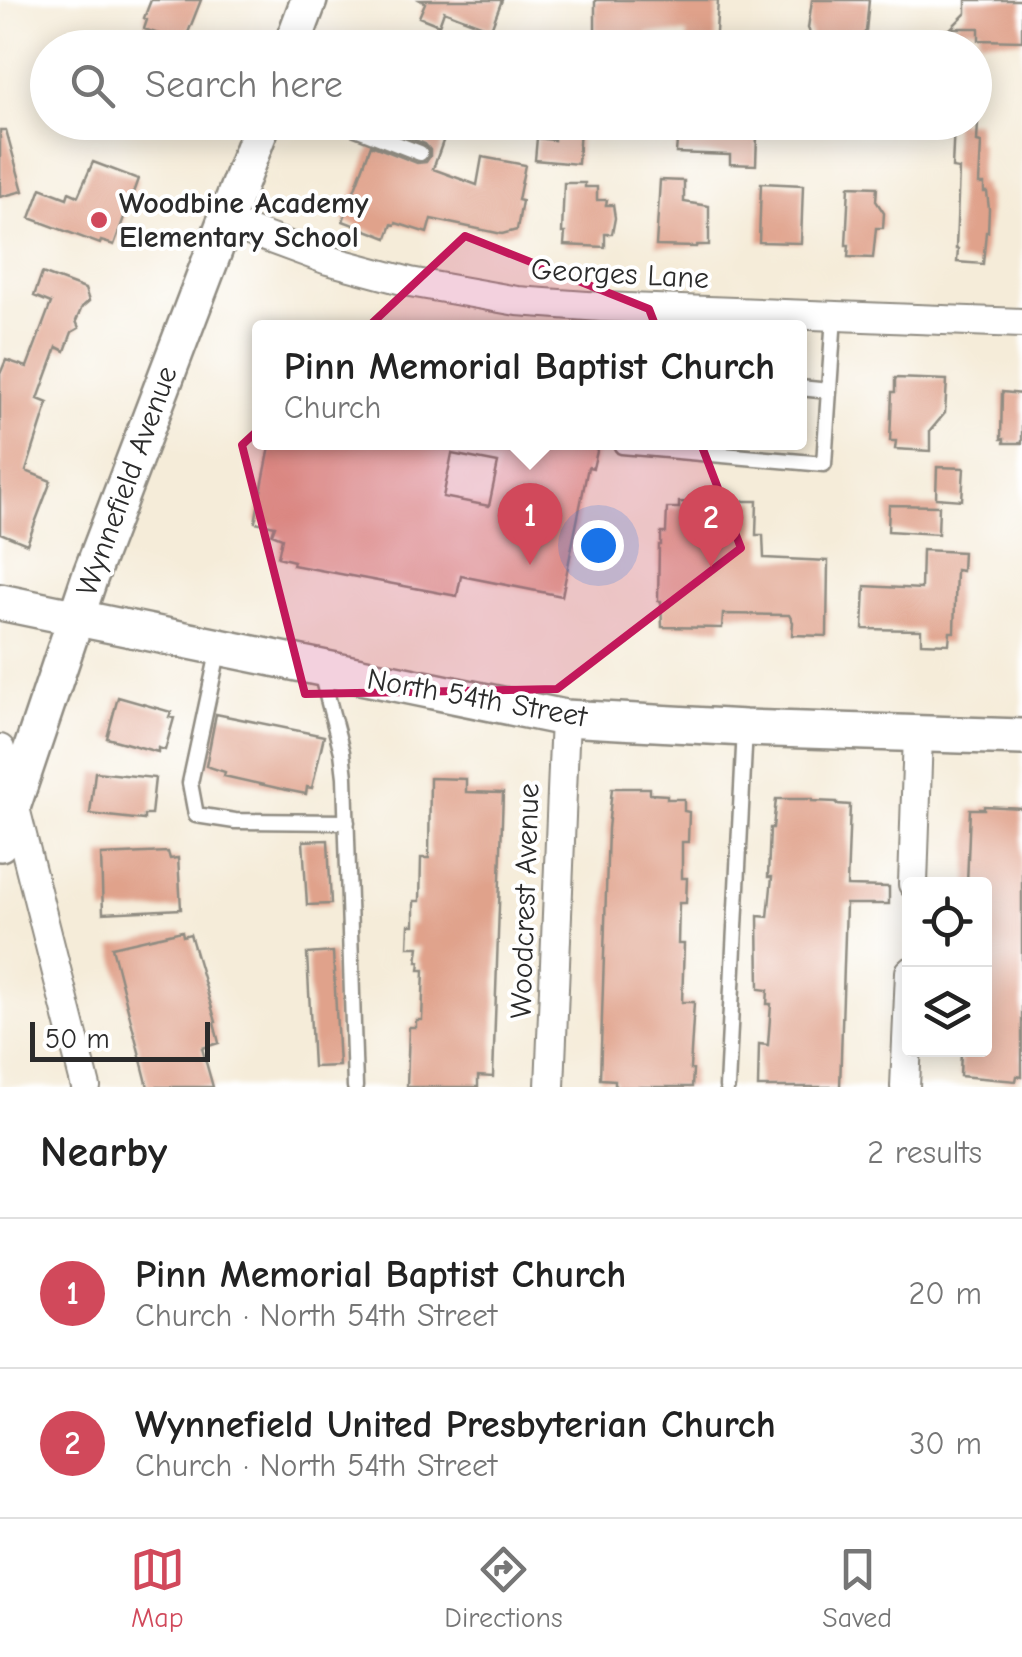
<!DOCTYPE html>
<meta charset="utf-8">
<style>
body{margin:0;font-family:"Comic Neue",sans-serif;background:#f6f6f6;color:#222}
.controls{position:absolute;right:30px;bottom:30px;display:grid;overflow:hidden;border-radius:10px;box-shadow:0 5px 25px #0003}
.controls button{width:90px;height:90px;display:grid;place-items:center;padding:0;border:0;border-bottom:2px solid #e0e0e0;background:#fff;color:#222;font:50px sans-serif}
.scale{position:absolute;left:30px;bottom:25px;width:180px;box-sizing:border-box;padding-left:10px;border:5px solid #2b2b2b;border-top:0;font-size:28px;line-height:35px;white-space:nowrap;color:#2b2b2b;-webkit-text-stroke:8px #fff;paint-order:stroke}
.you{position:absolute;left:598px;top:545px;width:35px;height:35px;margin:-25px;border:8px solid #fff;border-radius:50%;background:#1a73e8;box-shadow:0 0 0 15px #1a73e833}
.badge{display:grid;place-items:center;width:65px;height:65px;border-radius:50%;background:#d1495b;color:#fff;font-size:32px;font-weight:700}
.pin{position:absolute;translate:-50% -82px;filter:drop-shadow(0 2px 5px #0008)}
.pin::after{content:'';position:absolute;top:52px;width:35px;height:30px;background:inherit;clip-path:polygon(0 0,100% 0,50% 100%)}
.popup{position:absolute;left:252px;top:320px;width:555px;height:130px;box-sizing:border-box;display:grid;place-content:center;border-radius:10px;background:#fff;filter:drop-shadow(0 2px 8px #0005);font-size:32px;white-space:nowrap;color:#767676}
.popup b{font-size:38px;color:#222}
.popup::after{content:'';position:absolute;left:50%;top:100%;margin-left:-20px;border:20px solid transparent;border-top-color:#fff}
.list{margin:0;padding:0;list-style:none}
h2{display:flex;justify-content:space-between;align-items:center;height:130px;margin:0;padding:0 40px;font-size:42px}
h2 small{font-size:32px;font-weight:400;color:#767676}
.list li{display:grid;grid-template-columns:65px 1fr auto;gap:30px;align-items:center;box-sizing:border-box;height:150px;padding:0 40px;border-top:2px solid #e0e0e0}
.list b{display:block;font-size:38px;white-space:nowrap}
.list p{margin:0;font-size:32px;white-space:nowrap;color:#767676}
.list em{font-size:32px;font-style:normal;color:#767676}
.icon{flex:none;width:55px;height:55px;fill:none;stroke:currentColor;stroke-width:2;stroke-linecap:round;stroke-linejoin:round}
.map{position:relative;flex:none;width:1022px;height:1087px;overflow:hidden}
.search{position:absolute;background:#fff;box-shadow:0 5px 25px #0003;left:30px;right:30px;top:30px;height:110px;display:flex;align-items:center;gap:25px;box-sizing:border-box;padding:0 35px;border-radius:55px;color:#767676;font-size:38px}
.sheet{height:430px;background:#fff}
nav{display:flex;justify-content:space-around;align-items:center;box-sizing:border-box;height:140px;border-top:2px solid #e0e0e0;background:#fff;font-size:28px;color:#767676}
nav a{display:grid;justify-items:center;gap:5px}
nav .on{color:#d1495b}
.map>svg:first-child{display:block}
.building{fill:#e0a28b;fill-rule:evenodd}
.lines{fill:none;stroke-linecap:round;stroke-linejoin:round}
.service-casing{stroke:#908c82;stroke-width:19}
.minor-casing{stroke:#908c82;stroke-width:32}
.tertiary-casing{stroke:#908c82;stroke-width:40}
.service{stroke:#fff;stroke-width:14}
.minor{stroke:#fff;stroke-width:28}
.tertiary{stroke:#fff;stroke-width:35}
.marked{fill:#c2185b;fill-opacity:0.2;stroke:#c2185b;stroke-width:8;stroke-linejoin:round}
.poi-dot{fill:#d1495b;stroke:#fff;stroke-width:4}
.labels{text-anchor:middle;dominant-baseline:central;stroke-width:8;stroke-linejoin:round;paint-order:stroke}
.poi-label{font-size:30px;font-weight:bold;fill:#2b2b2b;stroke:#fff;text-anchor:start}
.street-label{font-size:30px;fill:#2b2b2b;stroke:#fff}
</style>
<div class="map">
<svg width="1022" height="1087" viewBox="0 0 1022 1087">
<rect width="100%" height="100%" fill="#fff"/>
<filter id="ink" filterUnits="userSpaceOnUse"><feTurbulence type="fractalNoise" baseFrequency=".01" numOctaves="2"/><feDisplacementMap in="SourceGraphic" scale="20" xChannelSelector="R" yChannelSelector="G"/><feConvolveMatrix kernelMatrix="1 2 1 2 8 2 1 2 1" color-interpolation-filters="sRGB"/></filter>
<filter id="wash" filterUnits="userSpaceOnUse"><feTurbulence type="fractalNoise" baseFrequency=".0048" numOctaves="4" result="noise"/><feDisplacementMap in="SourceGraphic" scale="40" xChannelSelector="R" yChannelSelector="G"/><feGaussianBlur stdDeviation="2.25" result="paint"/><feColorMatrix in="noise" values="0 0 0 0 0 0 0 0 0 0 0 0 0 0 0 0 0 1.4 0 .05"/><feComposite in="paint" operator="in"/></filter>
<g filter="url(#wash)">
<rect width="100%" height="100%" fill="#f5ecd9"/>
<g id="blocks">
<path class="building" d="M151,0H201L184,43L144,29L147,20L144,18Z
M420,0H502L491,29L444,11L439,25L419,17L425,3Z
M595,0H718L715,48H687V34L648,33L647,48H600L597,46L598,31H595Z
M812,0H869L866,31L862,36L861,48H811L812,38L808,28Z
M966,0H1022V41L979,40V28H951L966,13Z
M379,122H450L433,169L477,185L482,157L525,165L518,200L522,201L517,230L502,234L431,219L427,233L396,223L395,225L392,224L387,238L343,221L371,145L417,163L426,162L430,156V150L425,144L378,125Z
M675,122H702V129H706L705,132L757,134L756,165L730,164V155L676,153L677,141H674Z
M954,122H978L977,142L981,143L979,184H984V192H987L989,209L988,232H986L983,264L957,262L958,249H956L959,169L952,168Z
M554,124L580,125L578,164L535,160L537,138L554,140Z
M0,130H6L23,191L0,197Z
M93,162L138,179L114,245L101,241L100,244L30,218L41,188L67,198L69,192L78,196Z
M660,180L684,181V202L709,206V245H697L696,247L656,246Z
M564,183H585V187H597V200H607L606,205H613L615,218L612,234H605V247L564,245L565,233H562Z
M761,183L803,185L801,243L759,242Z
M849,186L877,187L876,201L884,213L883,228H876L873,258L848,257L849,245H846Z
M42,273L85,289L89,301L82,307L76,321L79,328L72,332L65,351L57,347L38,399L48,403L26,471L51,481L27,544L0,533V374L6,360L27,367L51,303L34,296Z
M895,378L947,380L945,413L930,431V451L895,449L896,441H890L892,392H895Z
M1002,392L1022,394V443H1004V439H1001Z
M271,442H592V445L598,447L593,468L588,467L562,596L461,576L457,596L293,565L294,561L278,557L282,538L272,534L275,526L255,522ZM452,454L498,463L489,506L443,497Z
M937,467L964,468L962,500L936,498Z
M733,501H757L756,535H763L764,558L828,561L827,636L792,635L793,622L789,615L723,614L722,628L662,627L661,601H658L659,545H661V533H666L667,508H679V502L733,504Z
M889,505L939,506L938,534L888,531Z
M922,550L963,552L962,571L956,570L954,632H950L949,644L921,643V630L863,629L865,586L921,589Z
M118,697L171,712L169,717L174,718L165,750L158,748V752L107,738Z
M216,714L324,736L312,788L307,787L306,794L286,790L224,776L225,772L206,766Z
M95,772L155,778L151,815H144V820L90,814Z
M430,778L466,779V792L503,793L493,1077L478,1076V1087H407L409,1027H416V1020H422L424,970H419L420,962H417L419,947H408L409,925H414V901H420L421,858H429Z
M612,788H650V794L667,795V799H684V811L689,812L688,842H682V878H687L686,903H679L678,944H684L682,1002H694L690,1069L693,1070L692,1087H615V1080L600,1079L608,829Z
M776,799H812V801L837,802V804L850,805L847,886L889,887V904H846L840,1087H758L759,1044L768,1045L771,1004H767L768,990L759,989L758,916L768,917L772,877H768L770,828H773Z
M984,806L1022,808V1077L1017,1076L1016,1081L960,1076L961,1050H984V884H967L970,809H984Z
M328,840L331,904L307,905L303,841Z
M168,852L170,859L178,858L181,909L103,913L101,855Z
M182,931L183,936L190,934L216,1022L214,1023L219,1043L202,1048L213,1087H148L112,947Z
M333,952L339,1066L313,1067L307,954Z"/>
</g>
</g>
<g filter="url(#ink)">
<use href="#blocks" fill-opacity="0" stroke="#908c82" stroke-width="2.5"/>
<g class="lines">
<defs>
<path id="service" d="M340,122L420,153
M800,388L829,391
M623,442L622,446L824,464L834,316
M219,648L190,783L196,815L235,821L347,822
M320,669L342,752L345,777L355,1087
M727,1087L745,728"/>
<path id="minor" d="M224,222L328,260L410,282L517,301L601,307L1022,323
M0,749L86,1087
M913,884L918,734
M550,1087L565,718
M905,1087L910,972"/>
<path id="tertiary" d="M291,48L309,0
M0,602L565,718L745,728L1022,737
M0,843L89,579L263,122"/>
</defs>
<use href="#service" class="service-casing"/>
<use href="#minor" class="minor-casing"/>
<use href="#tertiary" class="tertiary-casing"/>
<use href="#service" class="service"/>
<use href="#minor" class="minor"/>
<use href="#tertiary" class="tertiary"/>
</g>
</g>
<path class="marked" d="M465,236L649,309L741,548L557,689L305,694L242,445Z"/>
<circle class="poi-dot" cx="99" cy="220" r="10"/>
<g class="labels">
<g class="poi-label">
<text x="119" y="203">Woodbine Academy<tspan x="119" dy="34">Elementary School</tspan></text>
</g>
<g class="street-label">
<text transform="translate(620 274) rotate(3)">Georges Lane</text>
<text transform="translate(127 481) rotate(-70)">Wynnefield Avenue</text>
<text transform="translate(477 698) rotate(10)">North 54th Street</text>
<text transform="translate(525 901) rotate(-88)">Woodcrest Avenue</text>
</g>
</g>
</svg>
<div class="controls">
<button><svg class="icon" aria-label="locate" viewBox="0 0 24 24"><circle cx="12" cy="12" r="6"/><path d="M12 2v4M12 18v4M2 12h4M18 12h4"/></svg></button>
<button><svg class="icon" aria-label="layers" viewBox="0 0 24 24"><path d="M12 4l9 5-9 5-9-5zM3 14l9 5 9-5"/></svg></button>
</div>
<div class="scale">50 m</div>
<div class="you"></div>
<div class="pin badge" style="left:530px;top:565px">1</div>
<div class="popup"><b>Pinn Memorial Baptist Church</b>Church</div>
<div class="pin badge" style="left:711px;top:567px">2</div>
<div class="search"><svg class="icon" aria-label="search" viewBox="0 0 24 24"><circle cx="10" cy="10" r="6"/><path d="M15 15l6 6"/></svg>Search here</div>
</div>
<section class="sheet">
<h2>Nearby<small>2 results</small></h2>
<ul class="list">
<li><span class="badge">1</span><div><b>Pinn Memorial Baptist Church</b><p>Church · North 54th Street</p></div><em>20 m</em></li>
<li><span class="badge">2</span><div><b>Wynnefield United Presbyterian Church</b><p>Church · North 54th Street</p></div><em>30 m</em></li>
</ul>
</section>
<nav>
<a class="on"><svg class="icon" aria-label="map" viewBox="0 0 24 24"><path d="M3 6l6-2 6 2 6-2v14l-6 2-6-2-6 2zM9 4v14M15 6v14"/></svg>Map</a>
<a><svg class="icon" aria-label="directions" viewBox="0 0 24 24"><path d="M12 3l9 9-9 9-9-9zM9 14v-3h6M13 9l2 2-2 2"/></svg>Directions</a>
<a><svg class="icon" aria-label="saved" viewBox="0 0 24 24"><path d="M7 4h10v16l-5-4-5 4z"/></svg>Saved</a>
</nav>
